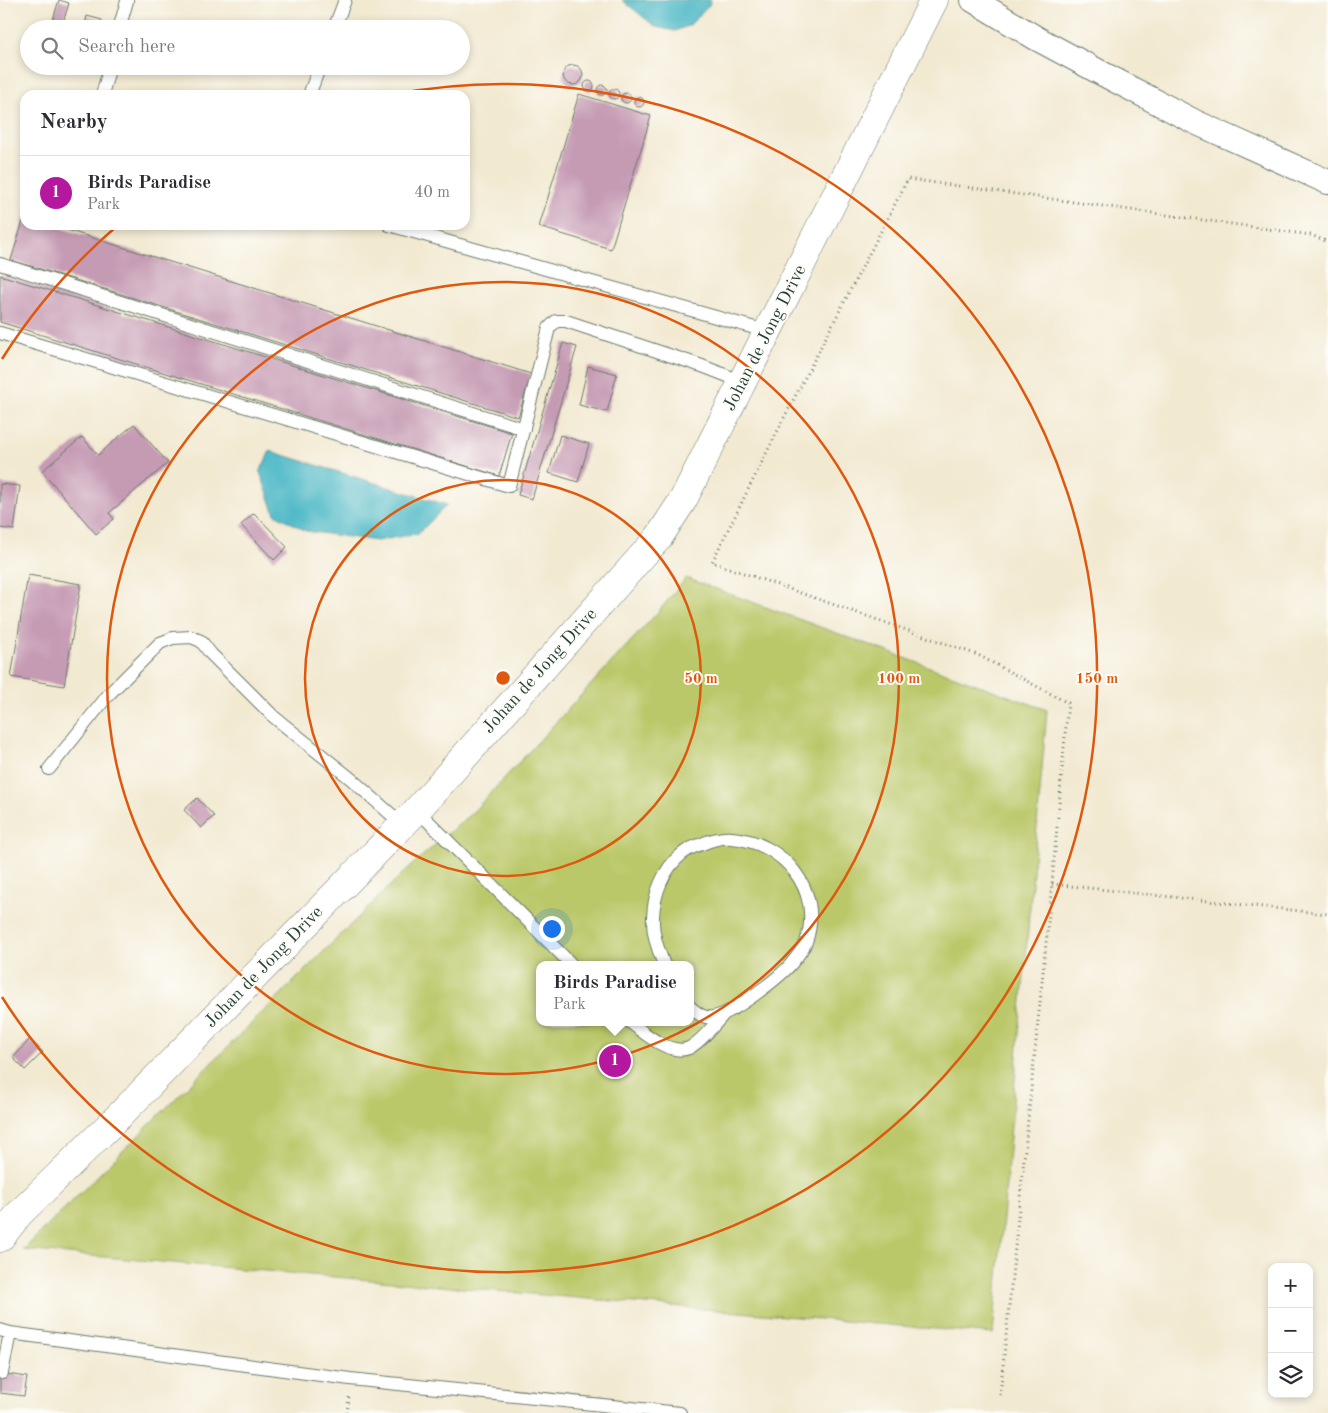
<!DOCTYPE html>
<meta charset="utf-8">
<style>
body{margin:0;font-family:"Old Standard TT",serif;background:#f2f2f3;color:#2b2b33}
.controls{position:absolute;right:15px;bottom:15px;display:grid;overflow:hidden;border-radius:10px;box-shadow:0 2px 8px #0003}
.controls button{width:45px;height:45px;display:grid;place-items:center;padding:0;border:0;border-bottom:1px solid #e1e1e2;background:#fff;color:#2b2b33;font:25px sans-serif}
.you{position:absolute;left:551px;top:928px;width:18px;height:18px;margin:-12px;border:4px solid #fff;border-radius:50%;background:#1a73e8;box-shadow:0 0 0 8px #1a73e833}
.badge{display:grid;place-items:center;width:32px;height:32px;border-radius:50%;background:#b5179e;color:#fff;font-size:16px;font-weight:700}
.pin{position:absolute;translate:-50% -50%;border:2px solid #fff;box-shadow:0 1px 5px #0006}
.popup{position:absolute;left:536px;top:961px;width:158px;height:65px;box-sizing:border-box;display:grid;place-content:center;border-radius:10px;background:#fff;filter:drop-shadow(0 1px 4px #0005);font-size:16px;white-space:nowrap;color:#7c7c81}
.popup b{font-size:19px;color:#2b2b33}
.popup::after{content:'';position:absolute;left:50%;top:100%;margin-left:-10px;border:10px solid transparent;border-top-color:#fff}
.list{margin:0;padding:0;list-style:none}
h2{display:flex;justify-content:space-between;align-items:center;height:65px;margin:0;padding:0 20px;font-size:21px}
h2 small{font-size:16px;font-weight:400;color:#7c7c81}
.list li{display:grid;grid-template-columns:32px 1fr auto;gap:15px;align-items:center;box-sizing:border-box;height:75px;padding:0 20px;border-top:1px solid #e1e1e2}
.list b{display:block;font-size:19px;white-space:nowrap}
.list p{margin:0;font-size:16px;white-space:nowrap;color:#7c7c81}
.list em{font-size:16px;font-style:normal;color:#7c7c81}
.icon{flex:none;width:28px;height:28px;fill:none;stroke:currentColor;stroke-width:2;stroke-linecap:round;stroke-linejoin:round}
.map{position:relative;flex:none;width:1328px;height:1413px;overflow:hidden}
.search{position:absolute;background:#fff;box-shadow:0 2px 8px #0003;left:20px;top:20px;width:450px;height:55px;display:flex;align-items:center;gap:12px;box-sizing:border-box;padding:0 18px;border-radius:28px;color:#7c7c81;font-size:19px}
.panel{position:absolute;background:#fff;box-shadow:0 2px 8px #0003;left:20px;top:90px;width:450px;height:140px;border-radius:15px}
.map>svg:first-child{display:block}
.green{fill:#bbc869;stroke:#6d824e;fill-rule:evenodd}
.water{fill:#4bb8c6;stroke:#357a7d}
.building{fill:#c59ab3}
.lines{fill:none;stroke-linecap:round;stroke-linejoin:round}
.service-casing{stroke:#69796b;stroke-width:14}
.minor-casing{stroke:#69796b;stroke-width:26}
.tertiary-casing{stroke:#69796b;stroke-width:29}
.path{stroke:#69796b;stroke-width:3;stroke-dasharray:1 4;stroke-linecap:butt}
.service{stroke:#fff;stroke-width:12}
.minor{stroke:#fff;stroke-width:24}
.tertiary{stroke:#fff;stroke-width:28}
.ring{fill:none;stroke:#de580e;stroke-width:2.5}
.labels{text-anchor:middle;dominant-baseline:central;stroke-width:4;stroke-linejoin:round;paint-order:stroke}
.street-label{font-size:18px;fill:#1f3d34;stroke:#fdfcf7}
.centre{fill:#de580e;stroke:#fdfcf7;stroke-width:2.5}
.ring-label{font-size:15px;text-anchor:middle;font-weight:bold;fill:#de580e;stroke:#fdfcf7;stroke-width:4;stroke-linejoin:round;paint-order:stroke}
</style>
<div class="map">
<svg width="1328" height="1413" viewBox="0 0 1328 1413">
<rect width="100%" height="100%" fill="#fdfcf7"/>
<filter id="ink" filterUnits="userSpaceOnUse"><feTurbulence type="fractalNoise" baseFrequency=".02" numOctaves="2"/><feDisplacementMap in="SourceGraphic" scale="10" xChannelSelector="R" yChannelSelector="G"/><feConvolveMatrix kernelMatrix="1 2 1 2 8 2 1 2 1" color-interpolation-filters="sRGB"/></filter>
<filter id="wash" filterUnits="userSpaceOnUse"><feTurbulence type="fractalNoise" baseFrequency=".0096" numOctaves="4" result="noise"/><feDisplacementMap in="SourceGraphic" scale="20" xChannelSelector="R" yChannelSelector="G"/><feGaussianBlur stdDeviation="1.12" result="paint"/><feColorMatrix in="noise" values="0 0 0 0 0 0 0 0 0 0 0 0 0 0 0 0 0 1.4 0 .05"/><feComposite in="paint" operator="in"/></filter>
<g filter="url(#wash)">
<rect width="100%" height="100%" fill="#f2e9d1"/>
<path class="green" d="M686,578L1047,710L993,1334L23,1250L404,872L475,810L659,611ZM540,965H690V1022H540Z"/>
<path class="water" d="M622,0H711L709,5L690,25L675,31L656,27Z
M270,451L447,505L419,533L377,541L306,531L275,514L260,472Z"/>
<g id="blocks">
<path class="building" d="M59,0L69,3L61,29H50Z
M87,16L102,20L100,29H84Z
M563 75a10 10 0 1 1 20 0a10 10 0 1 1-20 0Z
M584 86a5 5 0 1 1 10 0a5 5 0 1 1-10 0Z
M597 90a5 5 0 1 1 10 0a5 5 0 1 1-10 0Z
M609 94a5 5 0 1 1 10 0a5 5 0 1 1-10 0Z
M621 98a5 5 0 1 1 10 0a5 5 0 1 1-10 0Z
M579,94L651,116L611,249L539,227Z
M634 102a5 5 0 1 1 10 0a5 5 0 1 1-10 0Z
M25,215V225H51L531,374L518,417L11,260Z
M0,275L512,433L499,476L0,322Z
M563,343L577,347L532,499L518,495Z
M588,366L617,374L607,412L579,405Z
M134,424L168,463L109,513L114,519L96,534L42,471L82,437L98,455Z
M560,435L589,444L578,482L549,473Z
M0,484L20,486L14,530L0,528Z
M254,513L287,547L274,560L241,525Z
M28,575L81,584L64,686L11,677Z
M197,798L214,816L201,828L184,810Z
M30,1039L43,1052L25,1070L13,1058Z
M0,1373L27,1377L24,1396L0,1393Z"/>
</g>
</g>
<g filter="url(#ink)">
<use href="#blocks" fill-opacity="0" stroke="#69796b" stroke-width="1"/>
<g class="lines">
<defs>
<path id="service" d="M119,29L127,1
M334,29L345,0
M102,95L110,66
M309,95L320,66
M389,225L769,332
M0,264L524,429
M0,333L509,486L549,328L556,321H566L702,366L743,382
M49,769L109,694L160,643L173,638L191,637L201,641L211,654L274,717L350,778L403,825
M417,810L572,965
M664,965C658,949 652,934 653,917C654,894 663,869 682,854C688,849 695,846 702,844C711,840 722,837 732,838C783,842 824,890 806,942C803,949 796,958 791,964C779,978 731,1015 713,1017C704,1019 697,1013 690,1007
M630,1022C644,1033 670,1056 689,1048C701,1042 714,1025 723,1015
M0,1330L10,1333L350,1379L680,1413
M2,1373L10,1333"/>
<path id="minor" d="M973,0L1036,38L1105,75L1195,122L1328,182"/>
<path id="tertiary" d="M0,1238L19,1214L120,1115L417,810L659,537L683,500L934,0"/>
</defs>
<use href="#service" class="service-casing"/>
<use href="#minor" class="minor-casing"/>
<use href="#tertiary" class="tertiary-casing"/>
<path class="path" d="M1052,884L1328,914
M1000,1395L1052,884L1068,703L978,655L712,562L784,418L908,179L1311,235L1328,242
M347,1413L349,1397"/>
<use href="#service" class="service"/>
<use href="#minor" class="minor"/>
<use href="#tertiary" class="tertiary"/>
</g>
</g>
<g class="ring">
<circle cx="503" cy="678" r="198"/>
<circle cx="503" cy="678" r="396"/>
<path d="M2 359A594 594 0 0 1 117 226M390 95A594 594 0 1 1 2 997"/>
</g>
<g class="labels">
<g class="street-label">
<text transform="translate(765 338) rotate(-63)">Johan de Jong Drive</text>
<text transform="translate(540 671) rotate(-48)">Johan de Jong Drive</text>
<text transform="translate(264 967) rotate(-46)">Johan de Jong Drive</text>
</g>
</g>
<circle cx="503" cy="678" r="8" class="centre"/>
<g class="ring-label">
<text x="701" y="683">50 m</text>
<text x="899" y="683">100 m</text>
<text x="1097" y="683">150 m</text>
</g>
</svg>
<div class="controls">
<button>+</button>
<button>−</button>
<button><svg class="icon" aria-label="layers" viewBox="0 0 24 24"><path d="M12 4l9 5-9 5-9-5zM3 14l9 5 9-5"/></svg></button>
</div>
<div class="you"></div>
<div class="pin badge" style="left:615px;top:1061px">1</div>
<div class="popup"><b>Birds Paradise</b>Park</div>
<div class="search"><svg class="icon" aria-label="search" viewBox="0 0 24 24"><circle cx="10" cy="10" r="6"/><path d="M15 15l6 6"/></svg>Search here</div>
<section class="panel">
<h2>Nearby<small></small></h2>
<ul class="list">
<li><span class="badge">1</span><div><b>Birds Paradise</b><p>Park</p></div><em>40 m</em></li>
</ul>
</section>
</div>
